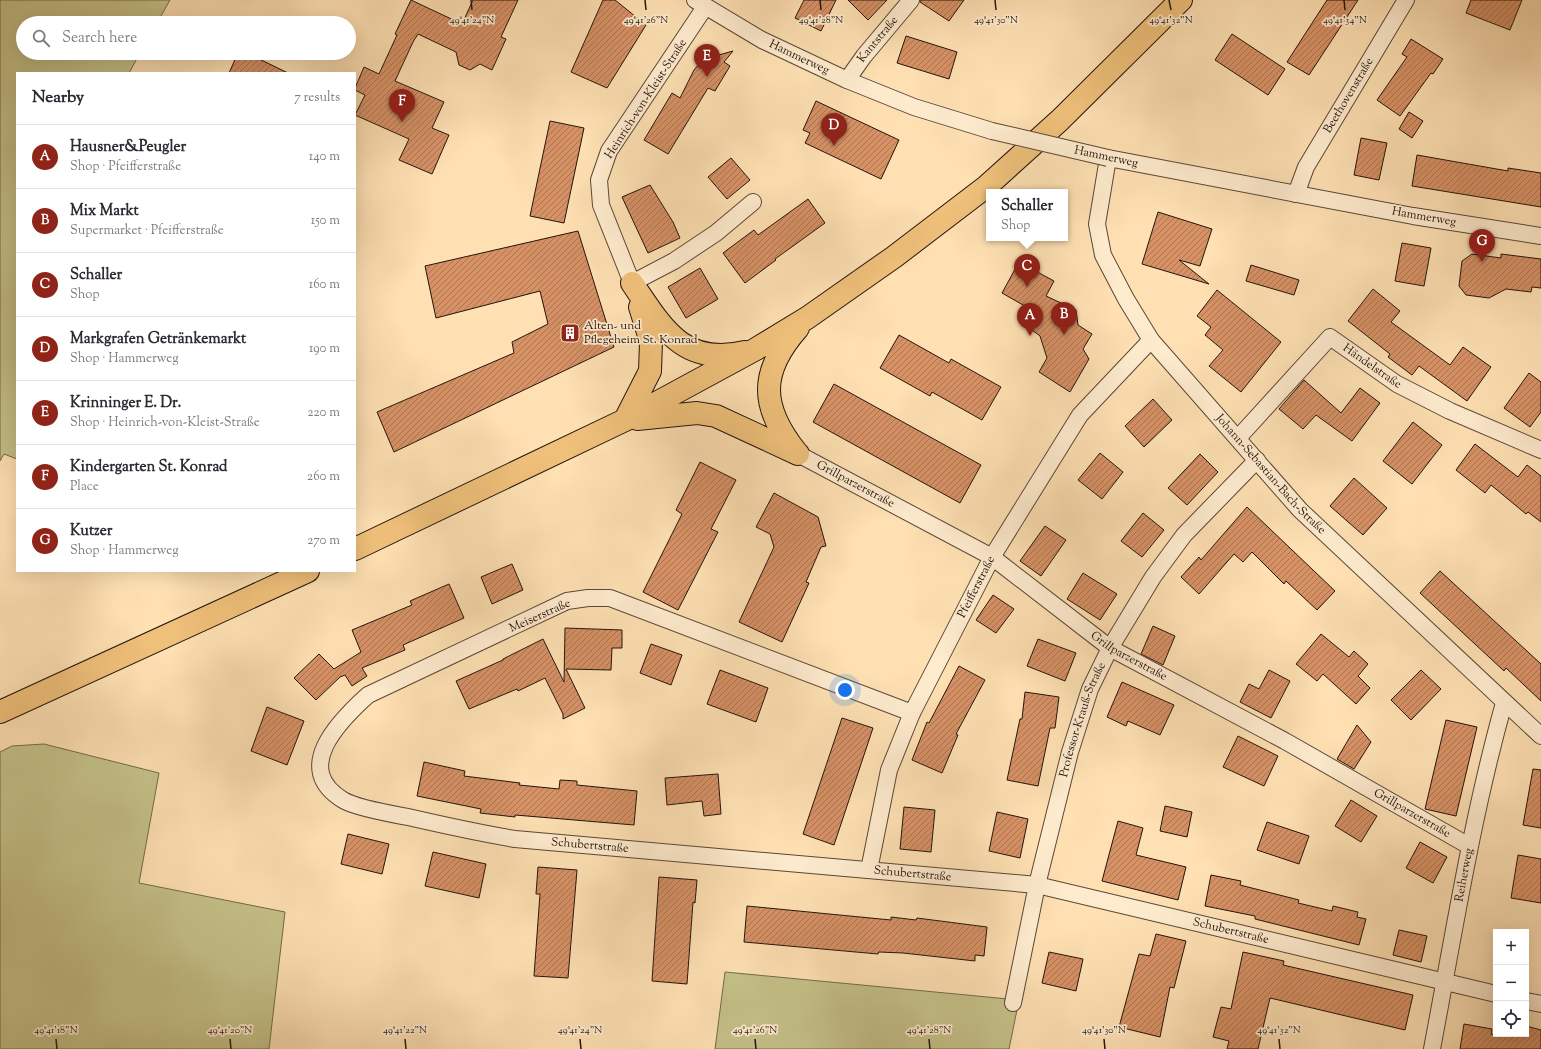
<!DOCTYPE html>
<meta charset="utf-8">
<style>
body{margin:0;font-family:"Sorts Mill Goudy",serif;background:#f2f2f3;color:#2b2b33}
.controls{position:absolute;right:12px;bottom:12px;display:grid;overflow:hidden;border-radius:0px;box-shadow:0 4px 16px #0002}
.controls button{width:36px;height:36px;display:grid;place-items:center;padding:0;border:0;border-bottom:1px solid #e1e1e2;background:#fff;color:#2b2b33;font:20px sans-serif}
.you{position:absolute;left:845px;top:690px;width:14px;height:14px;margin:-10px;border:3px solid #fff;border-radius:50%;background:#1a73e8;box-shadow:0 0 0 6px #1a73e833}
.badge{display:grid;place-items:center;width:26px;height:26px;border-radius:50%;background:#8f2418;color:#fff;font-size:13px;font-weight:700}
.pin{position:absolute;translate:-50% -33px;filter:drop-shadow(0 1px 2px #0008)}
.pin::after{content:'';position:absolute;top:21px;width:14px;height:12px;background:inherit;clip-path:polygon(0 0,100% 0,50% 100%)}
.popup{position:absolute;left:986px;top:189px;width:82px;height:52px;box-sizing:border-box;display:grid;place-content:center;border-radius:0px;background:#fff;filter:drop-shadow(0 1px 3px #0005);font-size:13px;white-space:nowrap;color:#7c7c81}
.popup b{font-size:15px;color:#2b2b33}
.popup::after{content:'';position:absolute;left:50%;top:100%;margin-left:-8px;border:8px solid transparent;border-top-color:#fff}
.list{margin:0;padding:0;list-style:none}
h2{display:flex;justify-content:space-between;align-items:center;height:52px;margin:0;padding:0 16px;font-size:17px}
h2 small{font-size:13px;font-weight:400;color:#7c7c81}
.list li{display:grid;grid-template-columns:26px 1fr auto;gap:12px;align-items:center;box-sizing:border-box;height:64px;padding:0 16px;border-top:1px solid #e1e1e2}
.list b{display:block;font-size:15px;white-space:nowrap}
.list p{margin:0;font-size:13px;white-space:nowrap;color:#7c7c81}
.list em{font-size:13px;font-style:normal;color:#7c7c81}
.icon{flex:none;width:22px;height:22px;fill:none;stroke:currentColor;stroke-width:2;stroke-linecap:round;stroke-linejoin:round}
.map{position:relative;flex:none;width:1541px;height:1049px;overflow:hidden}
.search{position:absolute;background:#fff;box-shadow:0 4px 16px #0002;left:16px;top:16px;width:340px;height:44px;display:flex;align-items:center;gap:10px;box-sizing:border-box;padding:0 14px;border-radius:22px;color:#7c7c81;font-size:15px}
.panel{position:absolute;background:#fff;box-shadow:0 4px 16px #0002;left:16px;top:72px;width:340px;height:500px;border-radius:0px}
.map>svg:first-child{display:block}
.green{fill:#c5c189;stroke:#746a4b}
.building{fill:url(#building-hatch);stroke:#24140d}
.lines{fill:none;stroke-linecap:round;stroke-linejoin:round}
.minor-casing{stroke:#5a4736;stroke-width:18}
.primary-casing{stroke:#24140d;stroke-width:24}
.minor{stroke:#feebce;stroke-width:16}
.primary{stroke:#efc07a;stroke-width:22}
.minor-bridge-casing{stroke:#5a4736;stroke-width:18;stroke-linecap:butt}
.minor-bridge{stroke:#feebce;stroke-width:16}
.ticks{fill:none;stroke:#24140d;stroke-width:1.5}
.labels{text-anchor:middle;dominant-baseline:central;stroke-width:3.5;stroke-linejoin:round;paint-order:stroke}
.street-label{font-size:12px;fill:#24140d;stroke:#feebce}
.poi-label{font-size:12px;fill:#24140d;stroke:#feebce;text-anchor:start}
.ticks-label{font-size:10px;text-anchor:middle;fill:#24140d;stroke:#feebce;stroke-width:3.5;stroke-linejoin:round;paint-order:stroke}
</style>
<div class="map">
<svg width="1541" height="1049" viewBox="0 0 1541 1049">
<defs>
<pattern id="building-hatch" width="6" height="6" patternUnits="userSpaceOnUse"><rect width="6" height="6" fill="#d69165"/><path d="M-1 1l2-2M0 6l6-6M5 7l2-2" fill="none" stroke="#ad7552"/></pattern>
</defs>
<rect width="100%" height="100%" fill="#fee0b3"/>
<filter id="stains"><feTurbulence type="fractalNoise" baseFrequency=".005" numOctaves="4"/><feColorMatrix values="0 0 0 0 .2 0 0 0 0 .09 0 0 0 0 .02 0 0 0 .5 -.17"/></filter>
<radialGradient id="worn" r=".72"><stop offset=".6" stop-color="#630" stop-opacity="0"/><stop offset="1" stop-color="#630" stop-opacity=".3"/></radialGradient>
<path class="green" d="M0,0H170L157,23H23V53H140L129,73H17V459L4,454L0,461Z
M44,744L159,773L139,883L285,912L269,1049H0V752L12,746Z
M725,972L1019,1000L1009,1049H715Z"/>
<path class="building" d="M411,0L462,24L473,0H518L501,37L506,39L492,70L480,64L470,70L459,65L456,52L418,34L413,42L395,81L444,102L432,128L449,135L432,174L399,160L409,139L355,115L365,95L355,90V88L364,67L379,74L397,35L395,34Z
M603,0H615L646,25L607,88L571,72Z
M804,0H836L821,31L795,18Z
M848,0H887L868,20Z
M920,0H964L949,21L920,2Z
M1327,0H1358L1309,75L1287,62Z
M1471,0H1522L1510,30L1466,13Z
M1232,34L1285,69L1268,95L1215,60Z
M906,36L957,52L949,79L897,63Z
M1411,39L1443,59L1433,74L1431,73L1400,116L1377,100L1407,57L1402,54Z
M733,51L724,62L730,66L715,91L708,88L668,154L644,140L672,93L680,98L694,70L699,64L708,58Z
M238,53H257L255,57L288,73H229Z
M816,101L899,140L881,179L805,143L810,133L803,130Z
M1409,112L1423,121L1412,138L1399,129Z
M550,121L584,128L564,223L530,216Z
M1361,138L1387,143L1379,180L1354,175Z
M1417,155L1508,171V168L1541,173V207L1412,186Z
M731,158L750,180L727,199L708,177Z
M650,185L673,222L680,238L648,253L622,197Z
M808,199L825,223L775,259L776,260L745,283L723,253L754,230L758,235Z
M1158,212L1212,229L1200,266L1179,260L1209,284L1142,264Z
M578,231L614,347L394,452L377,412L514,353L512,342L548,324L540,291L436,318L425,266Z
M1402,243L1431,248L1424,286L1395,281Z
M1472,254L1501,258V254L1541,259V288L1532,287L1531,292L1506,289L1489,298L1466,295L1459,286L1462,261Z
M1019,262L1054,281L1046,296L1076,310L1078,325L1092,334L1083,349L1089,359L1070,392L1039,372L1047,358L1040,336L1028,327L1037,313L1002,293Z
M1251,265L1299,280L1294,295L1246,281Z
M700,268L718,299L686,318L668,287Z
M1373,289L1400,311L1391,322L1450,365L1463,347L1491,367L1467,401L1419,366L1412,375L1388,357L1390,354L1348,321Z
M1217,290L1281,342L1241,392L1209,366L1223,350L1205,335L1211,327L1197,316Z
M899,335L949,363L951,359L1001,387L982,420L932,392L930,396L880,368Z
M1529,373L1541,382V412L1530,427L1504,408Z
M1304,380L1341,413L1360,388L1380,403L1352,441L1316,415L1303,429L1279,409Z
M834,384L981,465L960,503L813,422Z
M1153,399L1172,420L1144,447L1125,426Z
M1413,422L1442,445L1412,484L1383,461Z
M1475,444L1518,477L1527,465L1541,476V522L1528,512L1526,514L1491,485L1485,493L1456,470Z
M1100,453L1123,472L1102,499L1078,480Z
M1200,454L1218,472L1187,505L1168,488Z
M700,462L736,480L711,529L718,532L678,610L643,592L682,514L676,510Z
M1354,478L1387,508L1363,535L1330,506Z
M774,493L818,517L826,546L821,547L806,582L809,583L782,642L739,622L774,547L770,534L756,527Z
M1247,507L1335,591L1317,610L1286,581L1284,584L1252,552L1243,562L1234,554L1199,594L1181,577L1199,557L1201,560Z
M1143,513L1164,530L1142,557L1121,541Z
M1045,526L1066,540L1041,576L1020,561Z
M512,564L523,590L492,604L481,577Z
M1440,571L1541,664V701L1506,668L1504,671L1420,593Z
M1083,573L1117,594L1100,620L1067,599Z
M449,584L464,618L403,645L405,650L362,668L367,676L352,686L345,675L340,677L316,700L294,678L319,654L334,669L361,652L352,630L412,605L410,601Z
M993,595L1014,609L996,633L976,620Z
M1153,626L1175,636L1163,665L1141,654Z
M565,628L622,630V648H612L611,670L566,669L585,708L563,719V714L545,678L518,691L517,689L469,709L456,681L503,660V659L543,639L564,682Z
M1321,634L1349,657L1354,651L1368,664L1358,676L1370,688L1356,704L1323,674L1317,681L1296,664Z
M1038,639L1076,653L1065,681L1027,666Z
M651,644L682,655L671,685L640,673Z
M959,666L985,680L956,734L958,735L942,773L912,760L927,722L929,723Z
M720,670L768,688L756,722L707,704Z
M1269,670L1290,681L1271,718L1240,702L1249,684L1259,689Z
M1421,670L1441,689L1411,720L1391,700Z
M1122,682L1174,705L1160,735L1128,721L1126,726L1107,717Z
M1025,692L1059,697L1055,728H1050L1038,786L1007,780L1020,719H1022Z
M267,707L304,721L287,765L251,751Z
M842,718L873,728L834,845L803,834Z
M1446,720L1477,727L1456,816L1425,809Z
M1357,725L1371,742L1354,769L1337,759Z
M1238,736L1278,756L1264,786L1223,767Z
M424,762L465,771L464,776L520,783L519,785L559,789L560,780L577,781V785L637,791L634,825L515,815V817L480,813L481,809L417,796Z
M1533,769L1541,770V828L1523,825Z
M718,774L721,814L704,816L702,801L667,805L665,778Z
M1351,800L1377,816L1361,842L1335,826Z
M1165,806L1192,812L1187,837L1160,831Z
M904,807L935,810L931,852L900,849Z
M997,812L1028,819L1020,858L989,851Z
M1118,821L1143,828L1136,855L1186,867L1178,900L1102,881Z
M1267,822L1309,836L1299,864L1257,850Z
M348,834L389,844L382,874L341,864Z
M1420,842L1447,857L1433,883L1406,868Z
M433,852L486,864L479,898L425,886Z
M1518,855L1541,859V903L1511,898Z
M538,867L577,870L568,978L534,976L540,894H536Z
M1211,875L1241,881L1240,885L1299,900L1298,903L1332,911L1333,906L1358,912L1357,917L1366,919L1359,945L1255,919V916L1205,906Z
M659,877L697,880L695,903L693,902L687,984L652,981Z
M747,906L891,920V917L916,920L917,918L987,927L984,956L975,955V961L903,953L879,952L878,954L744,942Z
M1399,930L1427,936L1421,962L1393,955Z
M1156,934L1186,941L1174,988L1170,987L1160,1037L1119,1027L1139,954L1150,956Z
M1049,952L1083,959L1076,991L1042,983Z
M1243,952L1284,961L1283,965L1413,995L1405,1030L1270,998L1258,1049H1227L1229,1041L1213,1037L1221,1007L1231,1009Z
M1464,1024L1492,1029L1491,1034H1526V1026L1541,1030V1049H1460Z"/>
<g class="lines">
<defs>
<g id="minor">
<path id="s1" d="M695,0L762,40L847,80L914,107L992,131"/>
<path d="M705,7L609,151L599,180L601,205L632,283L674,261L716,233L753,202"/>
<path id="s2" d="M847,80L864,56L911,0"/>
<path id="s3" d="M1296,194L1306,167L1406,0"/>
<path id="s4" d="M1541,236L1413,216L1108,158L1097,224L1103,255L1126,299L1151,340L1300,510L1541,736"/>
<path id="s5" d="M1238,438L1330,337L1397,384L1450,411L1541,450"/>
<path id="s6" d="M798,454L992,557L1110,648L1285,741L1469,846"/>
<path id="s7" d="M912,713L610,598H588L567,601L368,695C338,722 292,769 343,800C356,808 392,814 408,817C443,825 479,833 515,839L1037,885L1496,994"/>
<path id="s8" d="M869,870L889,770L912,713L992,557L1080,415L1151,340"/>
<path d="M1526,1001L1541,1004"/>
<path id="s9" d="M1013,1003L1037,885L1070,752L1090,689L1110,648L1153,577L1184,535L1257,460"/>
<path id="s10" d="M1432,1049C1454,933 1472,817 1504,703"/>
</g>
<path id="primary" d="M632,283C662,327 683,367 745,352
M637,419L697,413L716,416L798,454
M625,420L650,371L651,342L640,307
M797,453C760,407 759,372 798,328
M355,549L625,420L756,349L807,318L894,257L987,186L1060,120L1181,0
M0,712L308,571"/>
</defs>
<use href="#minor" class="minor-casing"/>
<use href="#primary" class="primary-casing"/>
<use href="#minor" class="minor"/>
<use href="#primary" class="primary"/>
<defs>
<path id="minor-bridge" d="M992,131L1108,158"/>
</defs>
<use href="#minor-bridge" class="minor-bridge-casing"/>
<use href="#minor-bridge" class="minor-bridge"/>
</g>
<path class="ticks" d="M471,0L472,10M645,0L646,10M820,0L821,10M995,0L996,10M1169,0L1171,10M1344,0L1345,10M56,1039L57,1049M230,1039L231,1049M405,1039L406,1049M580,1039L581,1049M755,1039L756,1049M929,1039L930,1049M1104,1039L1105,1049M1279,1039L1280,1049"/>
<defs>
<symbol id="building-square" viewBox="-11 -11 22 22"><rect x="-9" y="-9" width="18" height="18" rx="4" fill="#8f2418" stroke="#feebce"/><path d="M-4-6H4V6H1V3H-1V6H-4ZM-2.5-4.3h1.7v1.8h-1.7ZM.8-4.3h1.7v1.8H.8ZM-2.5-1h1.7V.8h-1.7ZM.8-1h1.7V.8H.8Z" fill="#fff"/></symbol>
</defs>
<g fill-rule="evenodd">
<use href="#building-square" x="559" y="322" width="22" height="22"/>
</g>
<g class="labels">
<g class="street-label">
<text stroke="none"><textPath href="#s2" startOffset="51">Kantstraße</textPath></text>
<text stroke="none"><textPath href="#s1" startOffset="119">Hammerweg</textPath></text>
<text stroke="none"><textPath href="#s3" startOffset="112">Beethovenstraße</textPath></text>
<text transform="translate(646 99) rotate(-57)">Heinrich-von-Kleist-Straße</text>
<text transform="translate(1106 157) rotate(12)">Hammerweg</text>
<text transform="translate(1424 217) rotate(10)">Hammerweg</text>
<text stroke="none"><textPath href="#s5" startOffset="188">Händelstraße</textPath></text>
<text stroke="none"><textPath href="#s4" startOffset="816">Johann-Sebastian-Bach-Straße</textPath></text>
<text stroke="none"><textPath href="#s6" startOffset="65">Grillparzerstraße</textPath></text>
<text stroke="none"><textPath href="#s8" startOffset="305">Pfeifferstraße</textPath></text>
<text transform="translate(540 616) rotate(-24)">Meiserstraße</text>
<text stroke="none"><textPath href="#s6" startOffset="389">Grillparzerstraße</textPath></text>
<text stroke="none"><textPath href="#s9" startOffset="292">Professor-Krauß-Straße</textPath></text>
<text stroke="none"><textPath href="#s6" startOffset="713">Grillparzerstraße</textPath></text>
<text stroke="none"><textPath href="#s7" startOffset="969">Schubertstraße</textPath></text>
<text stroke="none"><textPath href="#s7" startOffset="1293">Schubertstraße</textPath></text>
<text stroke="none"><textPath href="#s10" startOffset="177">Reiherweg</textPath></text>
<text stroke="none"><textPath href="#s7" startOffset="1617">Schubertstraße</textPath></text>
</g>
<g class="poi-label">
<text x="584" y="326">Alten- und<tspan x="584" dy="14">Pflegeheim St. Konrad</tspan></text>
</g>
</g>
<g class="ticks-label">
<text x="472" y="23">49°41'24"N</text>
<text x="646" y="23">49°41'26"N</text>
<text x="821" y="23">49°41'28"N</text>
<text x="996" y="23">49°41'30"N</text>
<text x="1171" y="23">49°41'32"N</text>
<text x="1345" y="23">49°41'34"N</text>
<text x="56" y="1033">49°41'18"N</text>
<text x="230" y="1033">49°41'20"N</text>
<text x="405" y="1033">49°41'22"N</text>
<text x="580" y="1033">49°41'24"N</text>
<text x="755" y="1033">49°41'26"N</text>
<text x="929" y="1033">49°41'28"N</text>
<text x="1104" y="1033">49°41'30"N</text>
<text x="1279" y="1033">49°41'32"N</text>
</g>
<rect width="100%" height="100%" filter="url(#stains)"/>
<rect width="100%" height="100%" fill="url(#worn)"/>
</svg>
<div class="controls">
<button>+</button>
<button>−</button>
<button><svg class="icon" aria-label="locate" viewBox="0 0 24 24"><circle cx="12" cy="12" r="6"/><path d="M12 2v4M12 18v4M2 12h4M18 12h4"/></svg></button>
</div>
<div class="you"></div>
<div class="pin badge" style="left:1030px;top:336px">A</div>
<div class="pin badge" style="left:1064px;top:335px">B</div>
<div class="pin badge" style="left:1027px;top:287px">C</div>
<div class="popup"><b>Schaller</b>Shop</div>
<div class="pin badge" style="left:834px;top:146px">D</div>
<div class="pin badge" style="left:707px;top:77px">E</div>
<div class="pin badge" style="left:402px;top:122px">F</div>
<div class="pin badge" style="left:1482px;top:262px">G</div>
<div class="search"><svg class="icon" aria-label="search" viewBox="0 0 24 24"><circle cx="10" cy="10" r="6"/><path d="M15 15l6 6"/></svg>Search here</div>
<section class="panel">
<h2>Nearby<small>7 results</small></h2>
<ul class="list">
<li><span class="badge">A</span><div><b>Hausner&amp;Peugler</b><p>Shop · Pfeifferstraße</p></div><em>140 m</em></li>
<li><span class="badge">B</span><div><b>Mix Markt</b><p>Supermarket · Pfeifferstraße</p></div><em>150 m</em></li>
<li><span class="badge">C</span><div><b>Schaller</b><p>Shop</p></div><em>160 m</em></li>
<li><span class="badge">D</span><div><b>Markgrafen Getränkemarkt</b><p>Shop · Hammerweg</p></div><em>190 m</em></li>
<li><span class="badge">E</span><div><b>Krinninger E. Dr.</b><p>Shop · Heinrich-von-Kleist-Straße</p></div><em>220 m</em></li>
<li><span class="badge">F</span><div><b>Kindergarten St. Konrad</b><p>Place</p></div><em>260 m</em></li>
<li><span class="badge">G</span><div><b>Kutzer</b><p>Shop · Hammerweg</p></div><em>270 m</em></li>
</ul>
</section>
</div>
